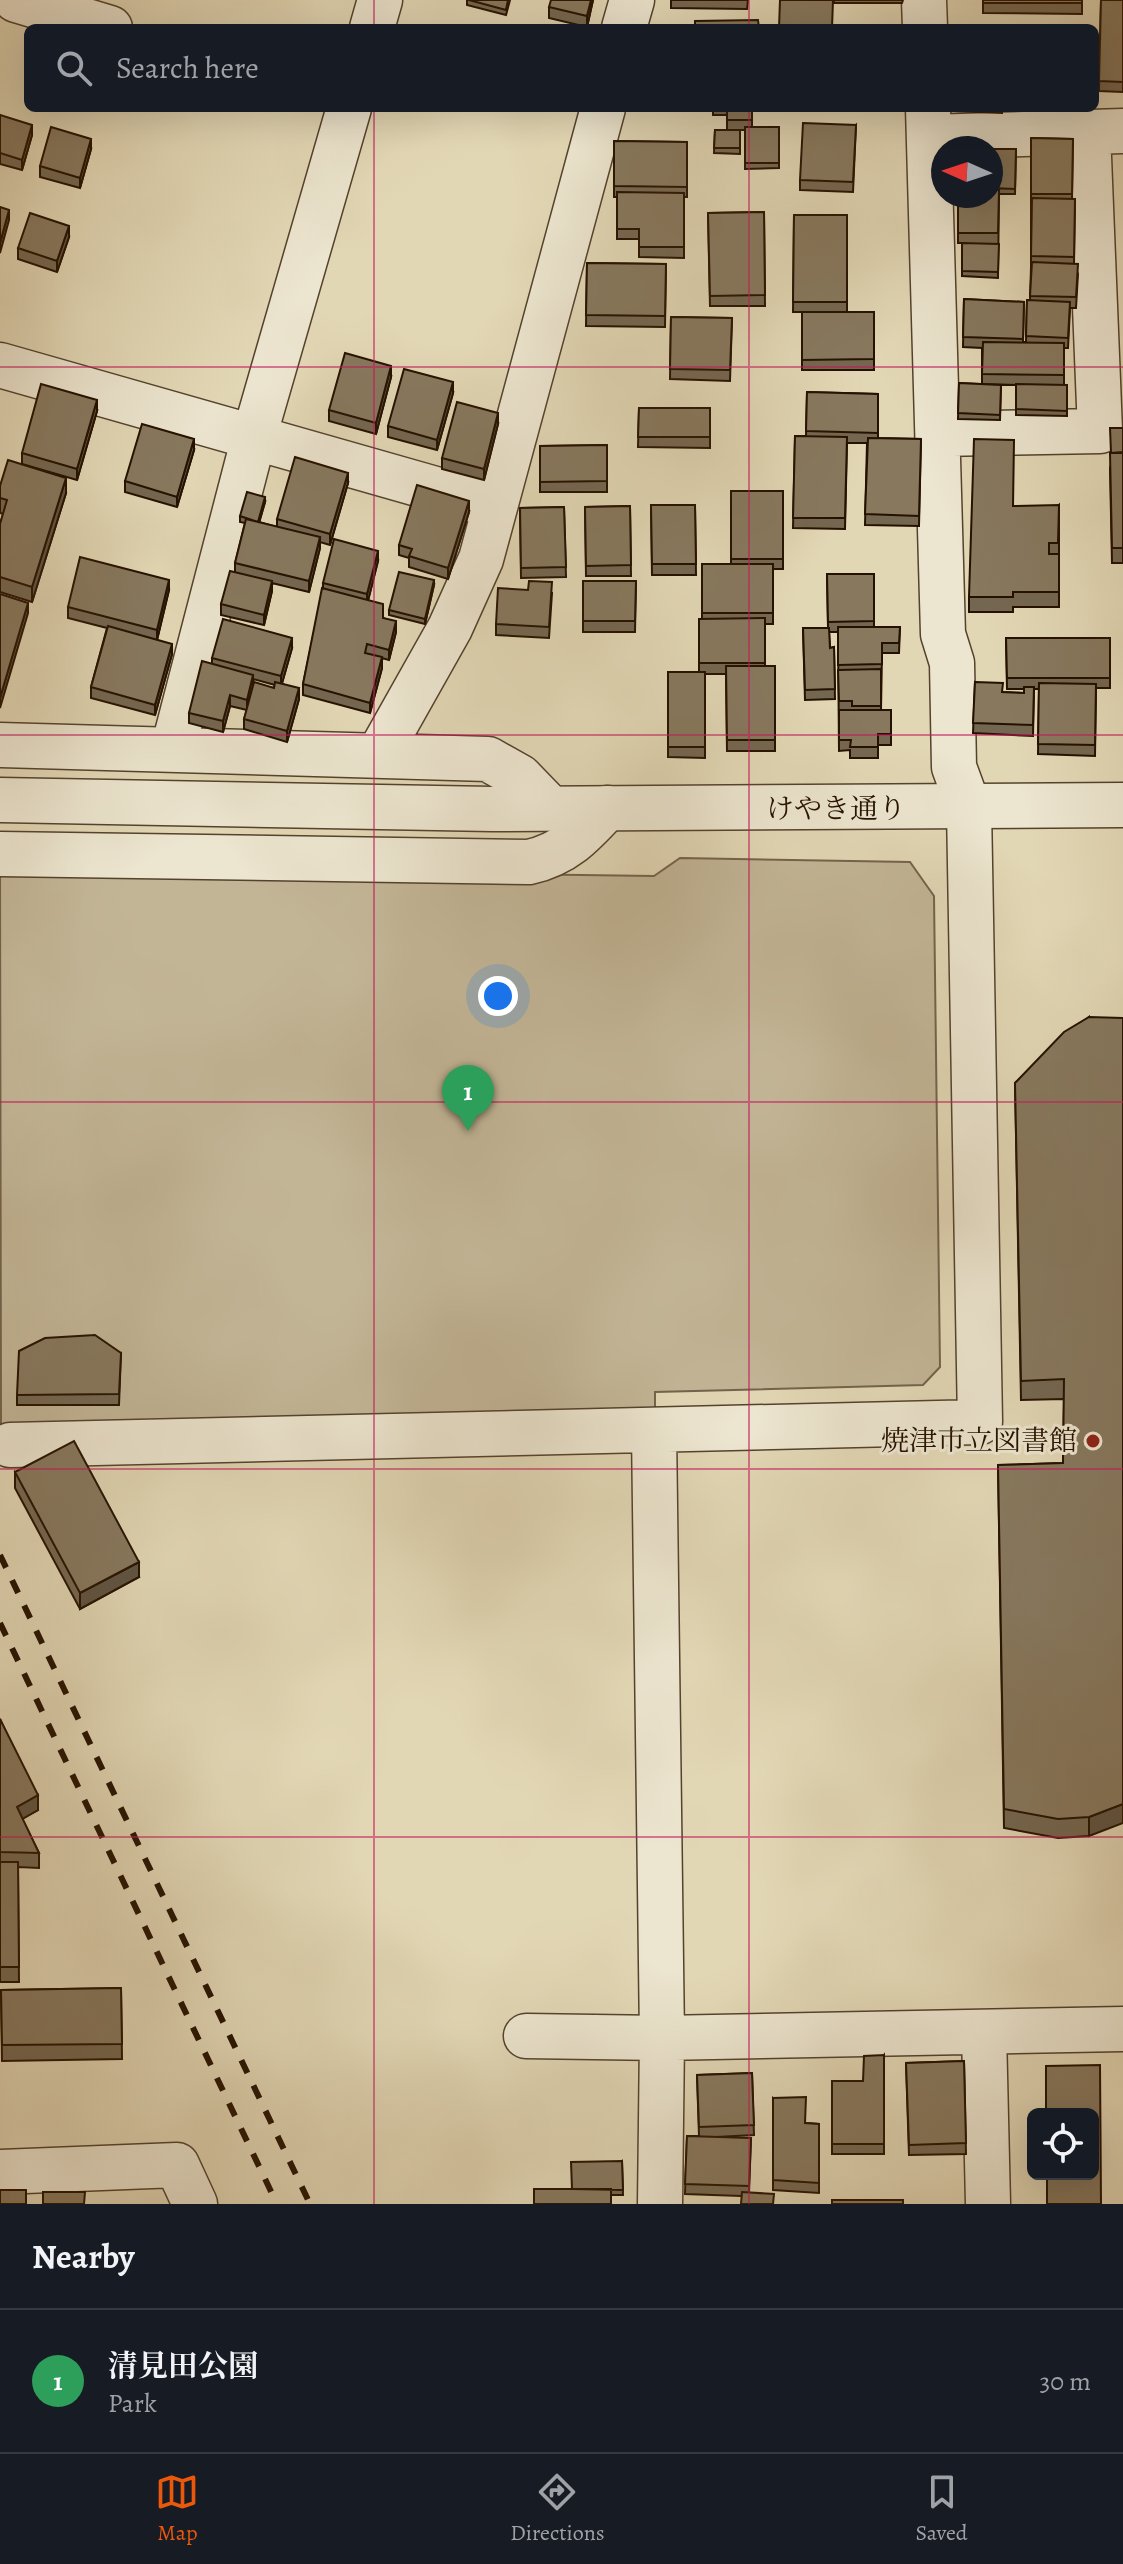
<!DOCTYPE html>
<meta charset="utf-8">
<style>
body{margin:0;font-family:Alegreya,"Noto Serif JP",serif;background:#20242c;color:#f1f3f6}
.controls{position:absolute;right:24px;bottom:24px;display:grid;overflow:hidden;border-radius:12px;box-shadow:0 8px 32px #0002}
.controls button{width:72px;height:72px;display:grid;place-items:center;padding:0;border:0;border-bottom:2px solid #363941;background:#171b24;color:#f1f3f6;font:40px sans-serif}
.compass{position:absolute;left:931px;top:136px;width:72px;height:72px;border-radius:50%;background:#171b24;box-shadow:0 8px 32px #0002;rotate:273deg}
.you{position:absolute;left:498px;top:996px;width:28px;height:28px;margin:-20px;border:6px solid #fff;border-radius:50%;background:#1a73e8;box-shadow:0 0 0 12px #1a73e833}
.badge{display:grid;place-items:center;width:52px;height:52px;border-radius:50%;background:#ea580c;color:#fff;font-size:26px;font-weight:700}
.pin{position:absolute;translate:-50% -66px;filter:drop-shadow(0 2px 4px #0008)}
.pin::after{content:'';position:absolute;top:42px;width:28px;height:24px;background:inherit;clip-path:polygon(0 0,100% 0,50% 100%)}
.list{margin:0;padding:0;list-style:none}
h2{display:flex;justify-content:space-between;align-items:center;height:104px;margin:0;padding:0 32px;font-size:34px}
h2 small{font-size:26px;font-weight:400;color:#9ea1a6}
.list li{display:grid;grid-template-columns:52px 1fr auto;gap:24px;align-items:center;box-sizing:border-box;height:144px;padding:0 32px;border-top:2px solid #363941}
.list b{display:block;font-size:30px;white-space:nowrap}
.list p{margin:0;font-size:26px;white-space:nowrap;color:#9ea1a6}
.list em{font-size:26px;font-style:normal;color:#9ea1a6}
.icon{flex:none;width:44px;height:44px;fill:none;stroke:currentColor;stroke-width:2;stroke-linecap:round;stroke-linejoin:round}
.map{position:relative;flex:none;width:1123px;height:2204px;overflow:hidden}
.search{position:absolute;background:#171b24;box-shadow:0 8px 32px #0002;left:24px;right:24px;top:24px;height:88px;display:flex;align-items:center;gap:20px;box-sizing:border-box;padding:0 28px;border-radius:12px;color:#9ea1a6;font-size:30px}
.sheet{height:248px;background:#171b24}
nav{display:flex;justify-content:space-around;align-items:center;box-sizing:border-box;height:112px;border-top:2px solid #363941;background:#171b24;font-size:22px;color:#9ea1a6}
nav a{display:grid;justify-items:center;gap:4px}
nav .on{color:#ea580c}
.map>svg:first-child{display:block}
.green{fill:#c2b596;stroke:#74634b;stroke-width:2}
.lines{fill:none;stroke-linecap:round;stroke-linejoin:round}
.minor-casing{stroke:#54422d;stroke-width:47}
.tertiary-casing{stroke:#54422d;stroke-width:47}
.minor{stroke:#ece5cf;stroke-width:44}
.tertiary{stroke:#ece5cf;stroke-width:44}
.rail{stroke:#251100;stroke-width:6;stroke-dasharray:14 14;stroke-linecap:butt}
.wall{fill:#746751;stroke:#251100;stroke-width:2;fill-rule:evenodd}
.shaded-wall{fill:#5e5442;stroke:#251100;stroke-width:2}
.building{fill:#87785e;stroke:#251100;stroke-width:2}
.grid{fill:none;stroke:#c2185b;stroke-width:2;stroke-opacity:0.55}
.poi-dot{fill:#8f2418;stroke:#ece5cf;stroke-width:3}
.labels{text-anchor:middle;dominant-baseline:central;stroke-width:6;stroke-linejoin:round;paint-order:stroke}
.street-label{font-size:28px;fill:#251100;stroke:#ece5cf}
.poi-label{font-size:28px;fill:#251100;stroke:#ece5cf;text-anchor:end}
</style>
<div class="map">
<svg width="1123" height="2204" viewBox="0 0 1123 2204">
<rect width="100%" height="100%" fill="#e2d7b5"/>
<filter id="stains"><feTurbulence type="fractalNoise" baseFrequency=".0025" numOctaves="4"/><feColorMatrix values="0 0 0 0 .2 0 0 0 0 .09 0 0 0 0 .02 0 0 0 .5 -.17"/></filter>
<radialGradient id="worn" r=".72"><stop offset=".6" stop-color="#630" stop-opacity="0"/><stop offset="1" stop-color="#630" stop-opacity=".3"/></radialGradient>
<path class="green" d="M680,858L910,862L934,896L940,1367L923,1385L655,1392V1408L1,1424L0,867L654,876Z"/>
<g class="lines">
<defs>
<path id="minor" d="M16,0L110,28
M924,0L925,28
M372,28L380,0
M624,28L632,0
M929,137L1123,131
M0,365L495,506
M940,434L1100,431L1088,132
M0,745L488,759L520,777L550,808
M173,749L254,437L349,108
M378,756L450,628L481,559L603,108
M0,854L529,862C565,854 583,834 607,808
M654,1430L662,2038L660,2204
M10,1445L980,1422L969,808L954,767L952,663L943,634L928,108
M984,2032L988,2204
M526,2036L662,2038L1123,2029
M0,2172L177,2165L195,2204"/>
<path id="tertiary" d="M0,800L492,809L1123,805"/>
</defs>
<use href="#minor" class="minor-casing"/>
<use href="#tertiary" class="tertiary-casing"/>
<use href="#minor" class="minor"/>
<use href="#tertiary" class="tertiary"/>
<path class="rail" d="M0,1555L310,2204
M0,1623L277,2204"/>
</g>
<path class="wall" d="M467,0H510L506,15L467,5Z
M593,0L587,27L549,18V7Z
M671,0H748L747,9L671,8Z
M834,0H903L902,3H834Z
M983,0H1082V14L983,13Z
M1101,0H1123V92L1099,91Z
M713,108H752V127H779V168L745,169V130H740V154L714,153L715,130H727V115H713Z
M953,108H1002V113L953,111Z
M0,115L32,135L22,170L0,164Z
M856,125L853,192L800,190V180Z
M1031,138L1073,139L1072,199H1075L1074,263L1078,274L1076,308H1070L1068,348H1064V385H1067V416L1016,415V385L982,384V348L963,347L964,299L1024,302L1023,342H1026L1027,300H1030L1031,267Z
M614,141L687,142V197H684V258L639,257V239H617V197H614Z
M91,149L80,188L40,177V166Z
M991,149H1016L1015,194H999L998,278L962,276V243H958V196H991Z
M764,212L765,306H710L708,213Z
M794,215H847V312H874V370H802V312H793Z
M69,237L57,272L18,259V248Z
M587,263L666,264L665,327L586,326Z
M671,317L732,318L730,381L670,379Z
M391,377L376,434L329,421V410Z
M959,383L1001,385L1000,420L958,419Z
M807,392L878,394V438L921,439L919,526L865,525L867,443H847L845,529L793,528L795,436H806Z
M453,393L437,450L388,437V426Z
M639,408H710V448L638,447Z
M97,411L77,480L22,464V453Z
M498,424L484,480L442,469V458Z
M1123,428V563H1112L1110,468Z
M607,445V492H540V446Z
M194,450L177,507L125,492V481Z
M348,483L330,545L320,542V548L309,592L272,583V591L264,625L221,615V604L235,572V563L245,523L240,522V516L265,502L259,522L277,527V519Z
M0,486L66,493L32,602L0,592V524L3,514L0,513Z
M731,491H783V569H773V624H765V666H775V751H727L726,674H705V758L668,757V672H699V619H702V564H731Z
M651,505H695L696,575H652Z
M1059,505V607H1013V612H969V597Z
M630,506L631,576H586L585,507Z
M564,507L566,577L521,578L520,508Z
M469,512L448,579L409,567V558L399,555V545Z
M378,561L368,600L396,632L389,660L382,658V668L370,713L303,695V684L323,589V583Z
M827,574H874V627H900L899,653H882L881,710H891V745H878V758H850V750L839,751L838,632H829L830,648L834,647L835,699L805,700L803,628H828Z
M583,581H636L635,632H583Z
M434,585L425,624L389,615V610Z
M169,590L157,640L172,654L155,715L91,698V687L107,628L68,618V607Z
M528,590L552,593L549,638L496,635V624Z
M1006,638H1110V688H1096L1095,756L1038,754L1039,689H1034L1033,736L973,733L975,682L1003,692L1024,693V689H1007Z
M292,648L282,683L299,699L287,742L244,729V719L247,710L230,706L223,732L189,723V713L212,664V658ZM253,679L275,685L274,688L253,686Z
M1089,1017V1836L1058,1838L1004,1828L998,1465L1063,1463L1064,1399L1021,1400L1015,1083Z
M121,1353L119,1405H17V1395Z
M15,1472L139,1577L80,1609L15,1488Z
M0,1719L38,1810L22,1819L39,1853V1868L18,1867L19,1982H0Z
M121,1988L122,2059L2,2061L1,1990Z
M884,2055V2154H832V2081H863Z
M964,2061L966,2154L909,2155L906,2063Z
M752,2073L754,2135L716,2137L751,2138L749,2193L741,2196L685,2194L687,2136H699L697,2075Z
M773,2098L806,2123L819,2124V2193L773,2190Z
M622,2161L623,2195H611L571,2189Z"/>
<path class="shaded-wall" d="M591,0H593L587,27V16Z
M32,125V135L22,170V160Z
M91,139V149L80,188V178Z
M9,210V220L0,253V243Z
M69,226V237L57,272V261Z
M391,366V377L376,434V423Z
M453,382V393L437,450V440Z
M97,400V411L77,480V469Z
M498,413V424L484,480V469Z
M194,439V450L177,507V497Z
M348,473V483L330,545V534Z
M66,478V493L32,602V587Z
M265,497V502L258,527V522Z
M469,501V512L448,579V568Z
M320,537V548L309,592V581Z
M378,551V561L367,605V594Z
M169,580V590L157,640V630Z
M434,580V585L425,624V619Z
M272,581V591L264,625V615Z
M28,603V613L0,708V698Z
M396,621V632L389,660V650Z
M292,638V648L281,687V676Z
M172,644V654L155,715V705Z
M382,657V668L370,713V703Z
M253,675V685L247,710V700Z
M299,688V699L287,742V731Z
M230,695V706L223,732V721Z
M139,1562V1577L80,1609V1593Z
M38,1795V1810L17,1822V1807Z
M1123,1804V1823L1089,1836V1817Z"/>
<path class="building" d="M469,0H508L506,10Z
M551,0H591L587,16L549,7Z
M780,0H833L832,28H779Z
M983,0H1082V3H983Z
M1101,0H1123V82L1099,81Z
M758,20L759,28H695V21Z
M727,108H752V120H727Z
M0,115L32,125L22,160L0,153Z
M803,123L856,125L853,182L800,180Z
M51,127L91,139L80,178L40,166Z
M745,127H779V163H745Z
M715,130H740V148H714Z
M1031,138L1073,139L1072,194H1031Z
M614,141L687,142V187L614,186Z
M991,149H1016L1015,189L991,188Z
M991,190H999L998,233H958V196H991Z
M617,192L684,193V247H639V229H617Z
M1032,198L1075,199L1074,257L1031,256Z
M0,207L9,210L0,243Z
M764,212L765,295L710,296L708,213Z
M30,213L69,226L57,261L18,248Z
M794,215H847V302H793Z
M962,243L999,244L998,272L962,271Z
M1032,262L1078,264L1076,297L1030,296Z
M587,263L666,264L665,316L586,315Z
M964,299L1024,302L1023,339L963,337Z
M1027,300L1070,302L1068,338L1026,336Z
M802,312H874V359L802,360Z
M671,317L732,318L730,370L670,369Z
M983,342L1064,343V375L982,374Z
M345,353L391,366L376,423L329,410Z
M404,369L453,382L437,440L388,426Z
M959,383L1001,385L1000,415L958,413Z
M41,384L97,400L77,469L22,453Z
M1016,384L1067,385V411L1016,409Z
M807,392L878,394V433L806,431Z
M457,402L498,413L484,469L442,458Z
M639,408H710V437H638Z
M142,424L194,439L177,497L125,481Z
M1110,428H1123V452L1111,453Z
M795,436L847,437L845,518H793Z
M868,438L921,439L919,516L865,514Z
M974,439L1014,440L1013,506L1059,505L1058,543H1049V554H1059V592H1013V597H969Z
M607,445V481L540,482V446Z
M1110,453H1123V548H1112Z
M295,457L348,473L330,534L277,519Z
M8,460L66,478L32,587L0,577V524L7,500L0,498V486Z
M417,485L469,501L448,568L409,556L412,549L399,545Z
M731,491H783V559H731Z
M247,492L265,497L258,522L240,516Z
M651,505H695L696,564H652Z
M630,506L631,565L586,566L585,507Z
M564,507L566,567L521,568L520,508Z
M246,519L320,537L309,581L235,563Z
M334,539L378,551L367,594L323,583Z
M80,557L169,580L157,630L68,607Z
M702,564H773V613H702Z
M230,571L272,581L264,615L221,604Z
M399,572L434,580L425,619L389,610Z
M827,574H874V621L828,622Z
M529,581L552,582L549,627L496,624L498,588L528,590Z
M583,581H636L635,621H583Z
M322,588L383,604V618L396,621L389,650L367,644L365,653L382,657L370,703L303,684Z
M0,594L28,603L0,698Z
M765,618V663H699V619Z
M223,619L292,638L281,676L212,658Z
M108,626L172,644L155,705L91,687Z
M838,627H900L899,643H882V664L838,665Z
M803,628H829L830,648L834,647L835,689L805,690Z
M1006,638H1110V678H1007Z
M202,661L253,675L247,700L230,695L223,721L189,713Z
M726,666H775V740H727Z
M881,669V706H852V701H839L838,670Z
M668,672H705V747H668Z
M254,682L274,688L275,682L299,688L287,731L244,719Z
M975,682L1003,683L1002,692L1024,693V687H1034L1033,725L973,723Z
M1039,683L1096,684L1095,745L1038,744Z
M839,710H891V734H878V747H850L851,740H839Z
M1089,1017L1123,1018V1804L1089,1817L1058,1819L1004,1809L998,1465L1063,1463L1064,1379L1021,1381L1015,1083L1064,1032Z
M95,1335L121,1353L119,1394L17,1395L19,1351L45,1338Z
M74,1441L139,1562L80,1593L15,1472Z
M0,1719L38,1795L17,1807L39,1853L0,1852Z
M0,1862H18L19,1967H0Z
M121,1988L122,2044L2,2045L1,1990Z
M884,2055V2144H832V2081H863L864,2056Z
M964,2061L966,2143L909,2145L906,2063Z
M1100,2065L1101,2204H1047V2174H1093V2114H1046V2066Z
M752,2073L754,2125L699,2127L697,2075Z
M806,2097L805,2123L819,2124V2183L773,2180V2098Z
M687,2136L751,2138L749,2186L685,2184Z
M622,2161L623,2190L572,2189L571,2162Z
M534,2189H611V2204H534Z
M0,2190H26V2204H0Z
M43,2192H85L84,2204H43Z
M742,2192L774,2194L773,2204H741Z
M832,2200H903V2204H832Z"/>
<path class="grid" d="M374,0V28M749,0V28M374,108V2204M749,108V2204M0,367H1123M0,735H1123M0,1102H1123M0,1469H1123M0,1837H1123"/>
<circle class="poi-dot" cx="1093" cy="1441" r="8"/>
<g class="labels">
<g class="street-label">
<text x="836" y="809">けやき通り</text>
</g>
<g class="poi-label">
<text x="1077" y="1441">焼津市立図書館</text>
</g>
</g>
<rect width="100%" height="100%" filter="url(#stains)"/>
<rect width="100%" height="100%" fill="url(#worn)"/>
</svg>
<div class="controls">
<button><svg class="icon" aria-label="locate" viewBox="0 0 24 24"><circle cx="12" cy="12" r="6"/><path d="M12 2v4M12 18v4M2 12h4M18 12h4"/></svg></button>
</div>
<svg class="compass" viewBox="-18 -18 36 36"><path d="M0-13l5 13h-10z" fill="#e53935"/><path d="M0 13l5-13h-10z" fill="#9ea1a6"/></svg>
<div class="you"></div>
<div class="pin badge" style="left:468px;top:1131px;background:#2e9e5b">1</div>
<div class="search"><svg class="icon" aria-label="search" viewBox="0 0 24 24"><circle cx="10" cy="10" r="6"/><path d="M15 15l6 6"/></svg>Search here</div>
</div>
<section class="sheet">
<h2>Nearby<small></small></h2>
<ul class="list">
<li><span class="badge" style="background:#2e9e5b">1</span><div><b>清見田公園</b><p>Park</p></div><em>30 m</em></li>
</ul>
</section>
<nav>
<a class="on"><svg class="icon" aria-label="map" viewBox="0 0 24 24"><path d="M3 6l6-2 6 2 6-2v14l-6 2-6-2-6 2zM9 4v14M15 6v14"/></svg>Map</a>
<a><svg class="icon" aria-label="directions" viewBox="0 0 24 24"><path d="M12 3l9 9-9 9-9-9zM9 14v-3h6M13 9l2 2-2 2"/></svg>Directions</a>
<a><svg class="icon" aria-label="saved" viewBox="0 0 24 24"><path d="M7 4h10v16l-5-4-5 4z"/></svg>Saved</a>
</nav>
